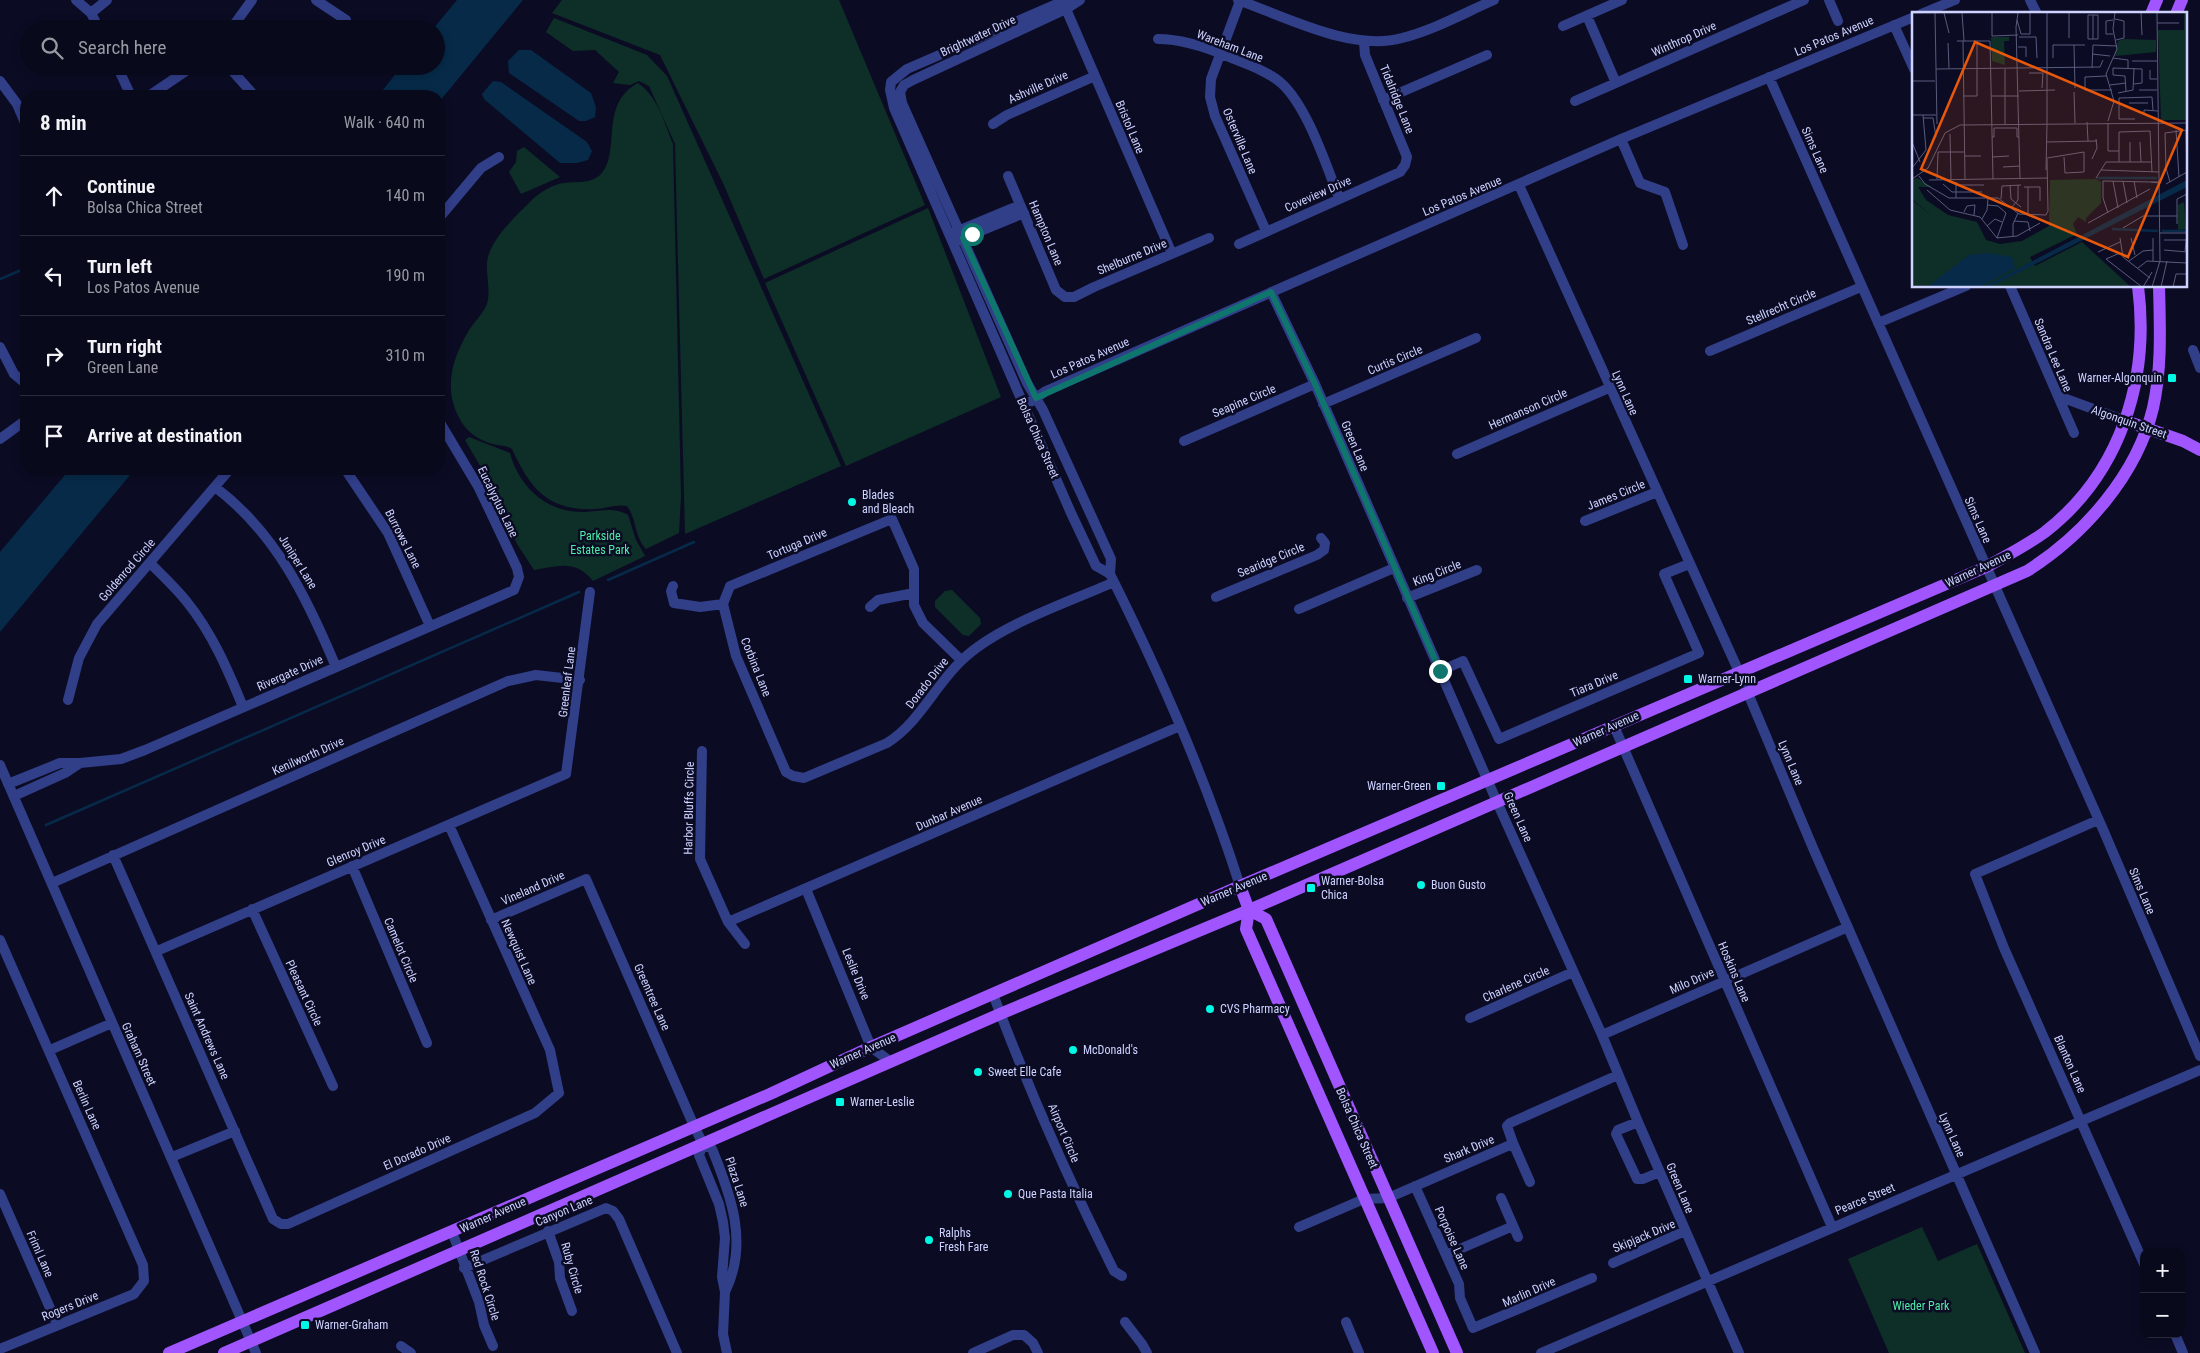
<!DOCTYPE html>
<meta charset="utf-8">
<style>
body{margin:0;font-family:"Roboto Condensed",sans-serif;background:#161728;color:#f1f3f6}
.controls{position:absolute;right:15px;bottom:15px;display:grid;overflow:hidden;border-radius:10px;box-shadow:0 2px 8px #0003}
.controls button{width:45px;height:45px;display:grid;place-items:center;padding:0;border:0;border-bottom:1px solid #292a3a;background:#08091b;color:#f1f3f6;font:25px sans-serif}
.stop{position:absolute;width:15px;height:15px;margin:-11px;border:4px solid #0f766e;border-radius:50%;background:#fff}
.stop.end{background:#0f766e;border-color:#fff;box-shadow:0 1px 5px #0008}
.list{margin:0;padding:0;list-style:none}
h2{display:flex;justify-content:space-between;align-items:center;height:65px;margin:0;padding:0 20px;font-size:21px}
h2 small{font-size:16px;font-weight:400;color:#989aa3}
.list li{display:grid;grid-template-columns:32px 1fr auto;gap:15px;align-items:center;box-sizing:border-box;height:80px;padding:0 20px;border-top:1px solid #292a3a}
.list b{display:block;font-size:19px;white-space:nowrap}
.list p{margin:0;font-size:16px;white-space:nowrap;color:#989aa3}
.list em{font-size:16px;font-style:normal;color:#989aa3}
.icon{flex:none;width:28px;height:28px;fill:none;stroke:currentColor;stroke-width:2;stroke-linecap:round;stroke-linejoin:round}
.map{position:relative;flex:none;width:2200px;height:1353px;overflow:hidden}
.search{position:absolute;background:#08091b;box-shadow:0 2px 8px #0003;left:20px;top:20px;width:425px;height:55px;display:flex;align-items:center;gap:12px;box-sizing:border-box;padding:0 18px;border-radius:28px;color:#989aa3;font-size:19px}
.panel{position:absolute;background:#08091b;box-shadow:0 2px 8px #0003;left:20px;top:90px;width:425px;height:385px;border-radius:20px}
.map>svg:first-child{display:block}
.green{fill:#0e2f27}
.water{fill:#062a48}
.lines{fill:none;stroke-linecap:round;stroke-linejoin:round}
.stream{stroke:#062a48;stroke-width:2.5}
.minor{stroke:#313e88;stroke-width:10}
.major{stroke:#a155ff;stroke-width:12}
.route{stroke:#0f766e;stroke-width:6}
.poi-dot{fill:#00f9e5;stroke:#0b0c24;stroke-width:2}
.labels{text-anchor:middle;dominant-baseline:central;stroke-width:5;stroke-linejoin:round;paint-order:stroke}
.street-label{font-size:12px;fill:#ced2ff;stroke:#0b0c24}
.poi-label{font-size:12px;fill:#ced2ff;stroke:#0b0c24;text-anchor:start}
.park-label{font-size:12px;fill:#4eeca7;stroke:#0b0c24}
.inset-river{fill:none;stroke:#062a48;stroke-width:2.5}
.inset-road{fill:none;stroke:#595b7c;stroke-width:1}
.view{fill:#e8590c;fill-opacity:0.15;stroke:#e8590c;stroke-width:2.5}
.inset-edge{fill:none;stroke:#ced2ff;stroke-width:2.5}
</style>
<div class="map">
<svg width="2200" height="1353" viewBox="0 0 2200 1353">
<rect width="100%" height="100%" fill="#0b0c24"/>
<path class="green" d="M562,0H839L925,205L764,279L724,185L660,55L552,13Z
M554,18L647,55L667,76L841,466L685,534L675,144L649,86L639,81L630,85L613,83L619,72L595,50L573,51L546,32Z
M638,83C658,97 664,122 673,144L681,496L679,533L646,549C634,536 637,519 627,506C616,504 607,508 596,509C548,511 531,490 512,449C508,446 503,446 498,445C484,443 468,434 461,421C443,391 451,361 468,332C473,323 483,314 487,304C491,290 486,277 487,262C490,239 517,215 533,199C539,193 551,186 559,184C574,180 590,186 602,173C621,150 599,104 638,83Z
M524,147L560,177L521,194L509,172L516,162L517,151Z
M928,208L1001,397L846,466L765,283Z
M469,437L510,453C519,488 549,514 586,512C603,511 613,507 628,515L636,540L645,556L593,581C576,559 558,566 534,570L517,544L486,476L465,440Z
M952,590L980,618L981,624L969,636L963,635L935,607V601L945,591Z
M1922,1227L1938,1261L1977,1244L2025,1353H1889L1848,1259Z"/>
<path class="water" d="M457,0H523L439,102V96H378L402,66H436V29H433Z
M519,50H531L591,93L596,107L595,117L586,121H579L509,73L508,61Z
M493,81L501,82L587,142L592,151L588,160L577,163H560L484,99L482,94Z
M70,469H135L0,632V552Z"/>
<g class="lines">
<path class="stream" d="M0,279L26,268
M608,580L694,542
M46,825L579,592"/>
<path class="minor" d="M76,0L91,13L99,29
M316,0L346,20
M1066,0L907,69L891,82L890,90L894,108L1071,513L1096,566L1110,574C1160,674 1206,779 1240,886
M1080,0L1066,9L913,80L904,85L900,92L902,103L1027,383L1043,410L1111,559L1110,574
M1238,0C1286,17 1352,52 1402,38C1434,30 1464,13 1494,0
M1829,0L1838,21
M2030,0L2037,14
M1240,1L1211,79L1210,97L1215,116L1266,231
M1066,9L1172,254
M91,13L107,0
M1921,14L1955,0
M1587,16L1616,83
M1894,25L1914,69
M1563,26L1622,0
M231,29L252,0
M1158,39C1182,39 1206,47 1229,57C1246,64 1265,70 1280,82C1307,105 1326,165 1339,198
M117,66L131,96
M228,66L252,93
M1769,77L2102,827L2200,1056
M0,81L17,104L26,125
M149,96L193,66
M1383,100L1487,55
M1575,101L1804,0
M993,124L1007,115L1095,76
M1621,139L1640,183L1665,192L1683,245
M1008,176L1056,290L1065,297H1074L1094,287L1209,238
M1519,185L1739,672L1813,848L2035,1353
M439,218L481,168L499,157
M955,232L1020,205
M959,240L1024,213
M1239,244L1400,172L1405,165L1407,157L1365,55L1364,42
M2010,286L2074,433
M1271,292L1315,384L1497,802L1602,1035L1638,1122L1739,1353
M1878,323L1966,286
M0,347L14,374L26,384
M2193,350L2200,368
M1710,351L1861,287
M2058,396L2126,421
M1323,404L1476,338
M1024,406L1046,391L1621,139L1914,17
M0,439L26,420
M1184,441L1315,384
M1457,454L1609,388
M345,469L388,533L430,626
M215,487C276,533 307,598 336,667
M1585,521L1657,492
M150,563C162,575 176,588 187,602C212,633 228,670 243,707
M673,586L671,591L674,603L700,607L723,604
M1216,597L1317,555L1324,550L1325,543L1321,538
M1407,598L1477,570
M723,604L736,656L786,772L793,776L804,778L887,743C919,723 934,687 961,661C996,626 1067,603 1114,582
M723,604L730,586L892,519L914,569V605L923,623L961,660
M870,607L878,600L914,593
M1299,609L1394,568
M1440,671L1463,661L1499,739L1699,653L1664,574L1689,564
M68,700L79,658L97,624L230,469
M1614,726L1832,1227
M702,751L700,859L728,922L745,944
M80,763L121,759L145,750L514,590L519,577L517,568L479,488L439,421
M0,765L256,1353
M8,784L60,763H80L65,773L14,796
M2098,820L1975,874L2004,948L2144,1264
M113,855L273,1219L281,1224H288L535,1113L559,1093L550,1050L449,825
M352,866L427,1043
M52,883L508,681L536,675L580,680
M806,889L871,1047L891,1062
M252,909L333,1086
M491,920L586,879L694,1126L703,1144L712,1149C731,1195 749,1244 725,1292
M728,922L1180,726
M0,940L143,1265L144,1281L134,1294L0,1349
M157,951L566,774L590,592
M993,994C1028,1088 1069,1181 1114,1271L1122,1276
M1470,1018L1573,972
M1602,1035L1848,927
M50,1050L112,1023
M1638,1122L1618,1130L1616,1134L1637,1179H1643L1660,1172
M1513,1143L1530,1182
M703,1144L699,1155L719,1204L723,1222L725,1238L722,1277L725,1292L723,1334L727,1353
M172,1157L235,1131
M1415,1186L1459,1284L1460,1298L1473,1328L1592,1278
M0,1194L57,1324
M1501,1198L1518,1237
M1299,1227L1364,1199L1388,1198L1510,1145L1513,1143L1507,1126L1510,1123L1618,1075
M548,1231L559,1262L560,1278L572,1311
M452,1232L479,1302L484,1325L493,1346
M1446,1255L1513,1226
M1613,1263L1685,1231
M464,1268L606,1208L613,1211L619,1219L677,1353
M1125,1322L1142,1344L1147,1353
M1346,1322L1359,1353
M2175,1334L2183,1353
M401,1346L411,1353
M973,1353L1013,1335H1024L1033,1343L1038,1353
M1541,1353L2200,1070"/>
<path class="major" d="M2151,14L2157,0
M2176,14L2182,0
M2126,421L2183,441L2200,450
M1240,886L1249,910L1246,929L1433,1353
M1249,910L1266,919L1457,1353
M169,1353L770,1094L871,1047L1240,886L1986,567C2006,556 2026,546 2045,532C2121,473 2150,379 2138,286
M224,1353L1000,1014L1249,910L2027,571C2084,535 2137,475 2153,408C2162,368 2160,327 2159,286"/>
</g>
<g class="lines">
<path class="route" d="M972,234L963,238L1036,398L1271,292L1315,384L1440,671"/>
</g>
<g class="poi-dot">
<rect x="2167" y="373" width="10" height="10" rx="2.5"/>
<circle cx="852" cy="502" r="5"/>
<rect x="1683" y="674" width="10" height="10" rx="2.5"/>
<rect x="1436" y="781" width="10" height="10" rx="2.5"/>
<circle cx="1421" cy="885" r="5"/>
<rect x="1306" y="883" width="10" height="10" rx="2.5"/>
<circle cx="1210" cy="1009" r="5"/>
<circle cx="1073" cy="1050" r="5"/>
<circle cx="978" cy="1072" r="5"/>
<rect x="835" y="1097" width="10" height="10" rx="2.5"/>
<circle cx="1008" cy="1194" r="5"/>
<circle cx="929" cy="1240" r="5"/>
<rect x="300" y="1320" width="10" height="10" rx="2.5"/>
</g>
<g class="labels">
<g class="street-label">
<text transform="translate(978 36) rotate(-25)">Brightwater Drive</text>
<text transform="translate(1834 36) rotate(-23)">Los Patos Avenue</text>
<text transform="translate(1684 39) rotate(-24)">Winthrop Drive</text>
<text transform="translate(1230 46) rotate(21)">Wareham Lane</text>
<text transform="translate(1038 87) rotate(-24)">Ashville Drive</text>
<text transform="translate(1397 99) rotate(68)">Tidalridge Lane</text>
<text transform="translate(1130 127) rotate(67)">Bristol Lane</text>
<text transform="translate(1240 141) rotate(67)">Osterville Lane</text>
<text transform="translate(1815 150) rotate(66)">Sims Lane</text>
<text transform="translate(1318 194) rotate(-24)">Coveview Drive</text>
<text transform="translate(1462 196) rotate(-23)">Los Patos Avenue</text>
<text transform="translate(1046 233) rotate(67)">Hampton Lane</text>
<text transform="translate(1132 257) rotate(-23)">Shelburne Drive</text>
<text transform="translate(1781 307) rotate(-23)">Stellrecht Circle</text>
<text transform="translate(2053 355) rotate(67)">Sandra Lee Lane</text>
<text transform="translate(1090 358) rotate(-24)">Los Patos Avenue</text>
<text transform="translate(1395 360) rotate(-23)">Curtis Circle</text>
<text transform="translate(1625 393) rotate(66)">Lynn Lane</text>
<text transform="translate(1244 401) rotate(-23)">Seapine Circle</text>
<text transform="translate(1528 409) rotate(-24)">Hermanson Circle</text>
<text transform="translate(2129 422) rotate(19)">Algonquin Street</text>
<text transform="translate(1038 438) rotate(66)">Bolsa Chica Street</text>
<text transform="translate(1355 446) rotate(67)">Green Lane</text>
<text transform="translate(1616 495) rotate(-22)">James Circle</text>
<text transform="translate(498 502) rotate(64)">Eucalyptus Lane</text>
<text transform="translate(1978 520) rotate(66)">Sims Lane</text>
<text transform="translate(403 539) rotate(63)">Burrows Lane</text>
<text transform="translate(797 544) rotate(-23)">Tortuga Drive</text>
<text transform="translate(1271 560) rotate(-23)">Searidge Circle</text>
<text transform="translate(298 562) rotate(58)">Juniper Lane</text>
<text transform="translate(1978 569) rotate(-25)">Warner Avenue</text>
<text transform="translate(127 570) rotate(-49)">Goldenrod Circle</text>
<text transform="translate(1437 573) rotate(-22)">King Circle</text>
<text transform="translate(756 667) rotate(68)">Corbina Lane</text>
<text transform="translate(290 673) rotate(-24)">Rivergate Drive</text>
<text transform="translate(567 682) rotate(-83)">Greenleaf Lane</text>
<text transform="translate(927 683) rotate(-52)">Dorado Drive</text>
<text transform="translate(1594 684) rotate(-23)">Tiara Drive</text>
<text transform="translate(1606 729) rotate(-24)">Warner Avenue</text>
<text transform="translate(308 756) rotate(-24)">Kenilworth Drive</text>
<text transform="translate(1791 763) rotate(67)">Lynn Lane</text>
<text transform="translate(689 808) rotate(-89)">Harbor Bluffs Circle</text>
<text transform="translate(949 813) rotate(-24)">Dunbar Avenue</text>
<text transform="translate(1518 817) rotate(66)">Green Lane</text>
<text transform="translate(356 851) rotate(-23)">Glenroy Drive</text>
<text transform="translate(533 888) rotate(-24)">Vineland Drive</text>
<text transform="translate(1234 889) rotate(-23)">Warner Avenue</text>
<text transform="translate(2142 891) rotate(67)">Sims Lane</text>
<text transform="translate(401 950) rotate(67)">Camelot Circle</text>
<text transform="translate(519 952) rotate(66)">Newquist Lane</text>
<text transform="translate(1734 972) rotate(67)">Hoskins Lane</text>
<text transform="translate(856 974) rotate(68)">Leslie Drive</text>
<text transform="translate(1692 981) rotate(-24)">Milo Drive</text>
<text transform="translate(1516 984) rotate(-24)">Charlene Circle</text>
<text transform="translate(304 993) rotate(65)">Pleasant Circle</text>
<text transform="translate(652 997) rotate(66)">Greentree Lane</text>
<text transform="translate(207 1036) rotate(66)">Saint Andrews Lane</text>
<text transform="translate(863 1051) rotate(-24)">Warner Avenue</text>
<text transform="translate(139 1054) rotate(66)">Graham Street</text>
<text transform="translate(2070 1064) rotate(66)">Blanton Lane</text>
<text transform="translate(87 1105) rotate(66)">Berlin Lane</text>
<text transform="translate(1357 1128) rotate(66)">Bolsa Chica Street</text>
<text transform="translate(1064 1133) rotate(67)">Airport Circle</text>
<text transform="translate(1952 1135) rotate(66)">Lynn Lane</text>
<text transform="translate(1469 1149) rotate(-23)">Shark Drive</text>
<text transform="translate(417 1152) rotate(-24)">El Dorado Drive</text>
<text transform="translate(737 1182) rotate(72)">Plaza Lane</text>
<text transform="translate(1680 1188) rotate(67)">Green Lane</text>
<text transform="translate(1865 1199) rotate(-23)">Pearce Street</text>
<text transform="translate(564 1211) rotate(-23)">Canyon Lane</text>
<text transform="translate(493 1215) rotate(-24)">Warner Avenue</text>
<text transform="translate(1644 1236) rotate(-23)">Skipjack Drive</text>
<text transform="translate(1452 1238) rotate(66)">Porpoise Lane</text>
<text transform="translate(40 1254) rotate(66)">Friml Lane</text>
<text transform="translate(572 1268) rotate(74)">Ruby Circle</text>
<text transform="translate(485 1285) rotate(72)">Red Rock Circle</text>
<text transform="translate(1529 1292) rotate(-24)">Marlin Drive</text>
<text transform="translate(70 1306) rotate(-22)">Rogers Drive</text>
</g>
<g class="poi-label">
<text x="2162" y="378" text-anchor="end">Warner-Algonquin</text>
<text x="862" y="495">Blades<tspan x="862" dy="14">and Bleach</tspan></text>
<text x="1698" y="679">Warner-Lynn</text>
<text x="1431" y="786" text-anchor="end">Warner-Green</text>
<text x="1321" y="881">Warner-Bolsa<tspan x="1321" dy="14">Chica</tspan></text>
<text x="1431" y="885">Buon Gusto</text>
<text x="1220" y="1009">CVS Pharmacy</text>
<text x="1083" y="1050">McDonald's</text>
<text x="988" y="1072">Sweet Elle Cafe</text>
<text x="850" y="1102">Warner-Leslie</text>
<text x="1018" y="1194">Que Pasta Italia</text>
<text x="939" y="1233">Ralphs<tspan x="939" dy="14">Fresh Fare</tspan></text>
<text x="315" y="1325">Warner-Graham</text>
</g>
<g class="park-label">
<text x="600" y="536">Parkside<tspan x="600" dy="14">Estates Park</tspan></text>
<text x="1921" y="1306">Wieder Park</text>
</g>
</g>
<g transform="translate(1912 12)">
<rect width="275" height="275" fill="#0b0c24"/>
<path d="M272,1H275V108H249L246,18H272ZM79,25H97V29H92L93,53L80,49ZM212,27L244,28V40L203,44L206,29ZM5,166L20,175H6L14,188L36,203L65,210L74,228L88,232L110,229L137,214L138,168L184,167L189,170V191L174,206V210L166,205L161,212L165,222L118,245L123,254L170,230L219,275H0V188L20,204L0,187V168ZM272,190L274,217L266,218V193Z" fill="#0e2f27"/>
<path d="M275,168V175L80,274L71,275ZM75,241L100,245L103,256L67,275H15L57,243Z" fill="#062a48"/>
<path class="inset-river" d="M185,166H245M200,217L246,219M250,219H275"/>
<path class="inset-road" d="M135,0V112M229,0L230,23M0,1L125,0M23,1L25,112M32,1L37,21M50,1L52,29M80,1V24L106,23M106,1L104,15L108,167M176,3H186V27H176ZM181,3V27M203,7L212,9V26L204,28M105,8L109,22H118V1M201,8L194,9V22H201M245,11H267M107,25H124L125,46M157,26V0M45,29H78L81,167M51,29L53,167M36,31L37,56M162,33L163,76M106,35H114V45M180,42L198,44M141,46V33H173M201,46L216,48V56M220,49H245M180,56L181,33L205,34M24,57L188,55L191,48M93,57V112M238,58V67H245M117,61H131L130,76M194,64L173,65V78H200M0,69H23M198,73L214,71M227,78H245M107,79L143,78M214,79L213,64L201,63V56L230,57V71L222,72M162,80L163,111M206,81L221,78L222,56M51,84H65V29M79,84H107M217,91H236M0,103H24M232,103V98L246,99M11,106H21L24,125M223,107H207V86L240,85L241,98M196,109L202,89L194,62L205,37L201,17L203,0M175,110L176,129M196,111V139H207M264,118L267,165M274,118L275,154M38,122L39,167M80,125H82V116H105V125H107M0,130L8,150M134,130L185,129M218,130V150M228,130L229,150M52,144H69M80,145L97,144M152,145L153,161L172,160M135,146L172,140V160M180,147L185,136L184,127M207,150V120L238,119L240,160M91,155L108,154M0,156L14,138L11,103M134,158L135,112M189,158L247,160M7,164L13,172L37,186H86L107,202L134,203L136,199L135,147M184,166L194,150H240M0,167L16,156L33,121L48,113L275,111M25,167L26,140H52M17,168L136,166M201,169L206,196M211,169L215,191M222,169L225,186M44,170V186M247,170H239L247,171M258,170L254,156L253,121L275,118M31,172L40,180H70M254,172L275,160M44,173H72M98,173L99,187L109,195M112,175H128V189M116,175V202M15,178L38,198L68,205L85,226L105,224L128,211M89,187L90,174L109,173M76,193L86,194L94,201L85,226M99,196L106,188V173M52,200L55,194L63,193L62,203M196,201L191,186V169L239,170M70,207L75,198L76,186M102,209L116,210L118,219M176,211L238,177M265,212V187L275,182M75,214L83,207L90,210M211,216L231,204H265M248,221H275M101,224V212L106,201M208,226L211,245L238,266M219,226L223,243M241,226V249M252,228H275M252,238L275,240M273,239L275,221M186,240L208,230M194,247L230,275M194,247L208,241M217,249L231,239L241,238M226,256L235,249L275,251M231,275L240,260M240,275L248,249L245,0M249,275L255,249M261,275L264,262H275"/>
<path class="view" d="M63,30L270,118L216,245L9,157Z"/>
<rect width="275" height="275" class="inset-edge"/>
</g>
</svg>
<div class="controls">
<button>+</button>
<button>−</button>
</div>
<div class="stop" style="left:972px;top:234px"></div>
<div class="stop end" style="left:1440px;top:671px"></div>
<div class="search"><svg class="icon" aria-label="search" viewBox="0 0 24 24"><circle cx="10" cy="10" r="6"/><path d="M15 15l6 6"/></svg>Search here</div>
<section class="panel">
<h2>8 min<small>Walk · 640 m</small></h2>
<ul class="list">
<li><svg class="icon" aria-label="ahead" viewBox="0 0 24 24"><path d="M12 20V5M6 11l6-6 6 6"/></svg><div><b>Continue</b><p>Bolsa Chica Street</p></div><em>140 m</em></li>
<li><svg class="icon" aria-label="left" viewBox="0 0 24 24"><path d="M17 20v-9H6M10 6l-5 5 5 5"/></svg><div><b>Turn left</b><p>Los Patos Avenue</p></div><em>190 m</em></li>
<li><svg class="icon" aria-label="right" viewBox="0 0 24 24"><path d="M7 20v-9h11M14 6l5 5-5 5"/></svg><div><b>Turn right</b><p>Green Lane</p></div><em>310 m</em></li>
<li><svg class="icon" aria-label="arrive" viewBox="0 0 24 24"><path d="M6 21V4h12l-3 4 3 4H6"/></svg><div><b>Arrive at destination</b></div></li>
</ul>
</section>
</div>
